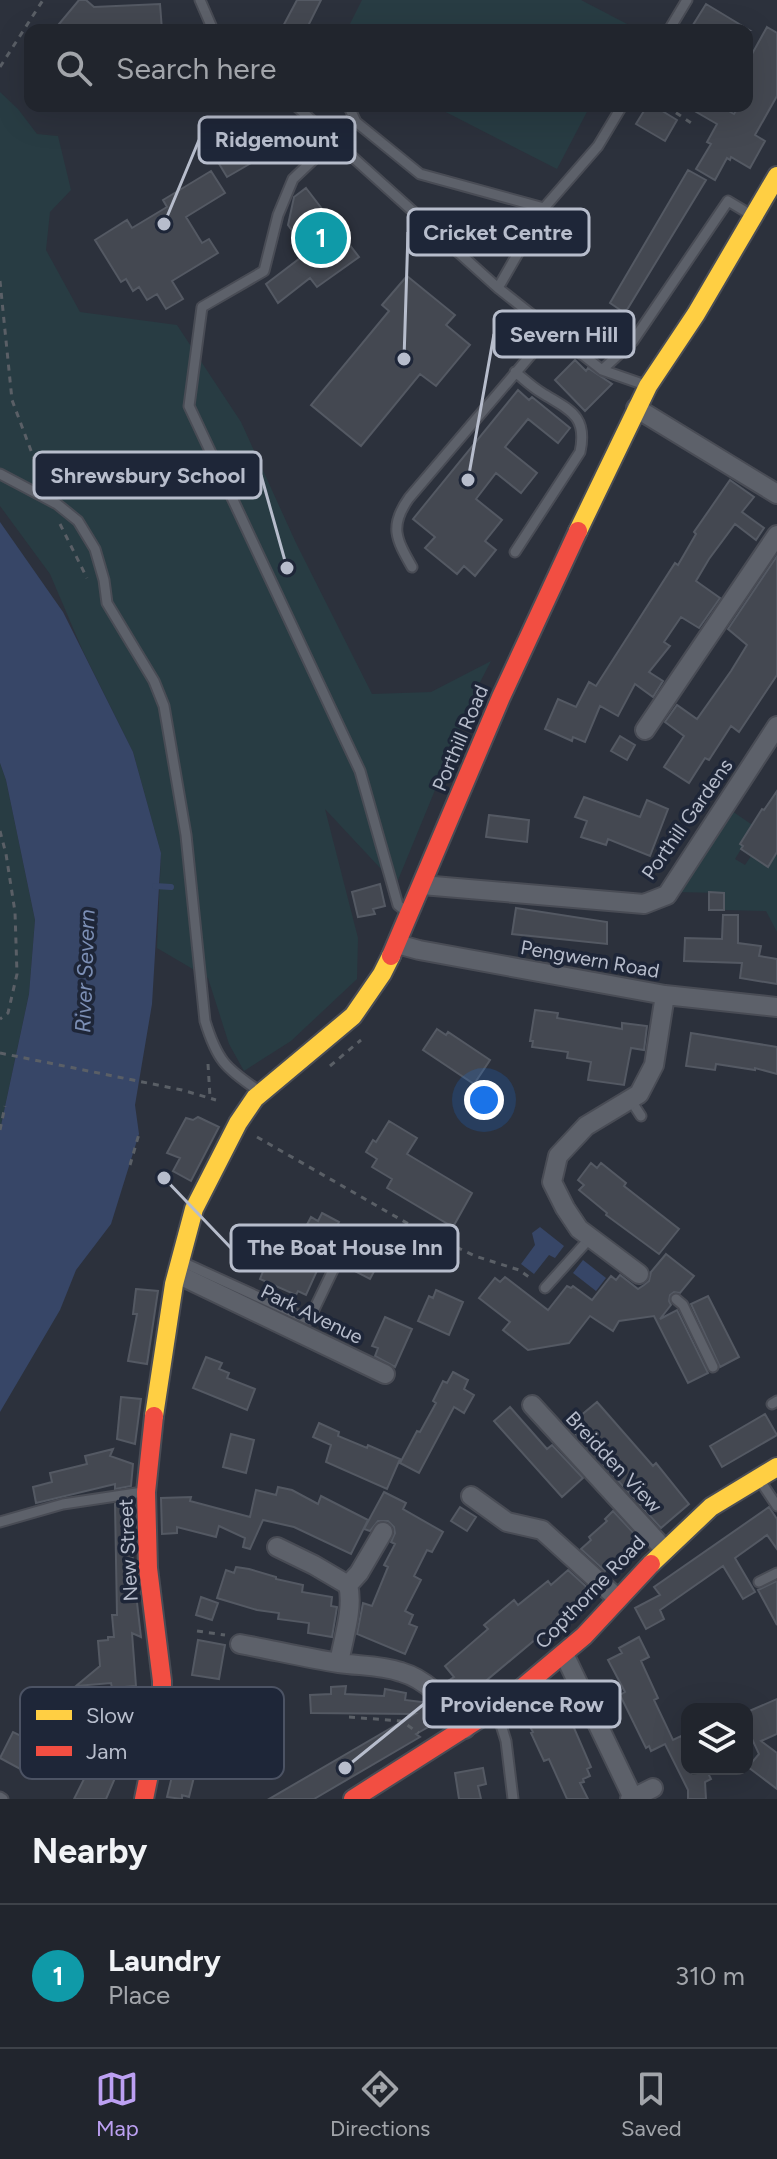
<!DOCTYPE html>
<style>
body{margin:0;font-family:Figtree,sans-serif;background:#292d35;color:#f1f3f6}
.controls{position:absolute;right:24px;bottom:24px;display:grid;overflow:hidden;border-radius:16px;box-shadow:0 8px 32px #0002}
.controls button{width:72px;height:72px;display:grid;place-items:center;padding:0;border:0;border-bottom:2px solid #3e4249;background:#21252d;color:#f1f3f6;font:40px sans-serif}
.you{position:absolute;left:484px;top:1100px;width:28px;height:28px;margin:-20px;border:6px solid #fff;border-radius:50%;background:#1a73e8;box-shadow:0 0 0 12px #1a73e833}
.badge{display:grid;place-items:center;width:52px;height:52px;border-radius:50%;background:#bca0f2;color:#fff;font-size:26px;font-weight:700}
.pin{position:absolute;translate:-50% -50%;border:4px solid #fff;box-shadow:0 2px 8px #0006}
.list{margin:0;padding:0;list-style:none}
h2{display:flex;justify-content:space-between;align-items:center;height:104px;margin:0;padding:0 32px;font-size:34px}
h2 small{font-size:26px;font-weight:400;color:#a2a5aa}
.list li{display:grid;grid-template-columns:52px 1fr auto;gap:24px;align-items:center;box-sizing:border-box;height:144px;padding:0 32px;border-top:2px solid #3e4249}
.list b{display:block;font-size:30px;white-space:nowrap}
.list p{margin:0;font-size:26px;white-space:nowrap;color:#a2a5aa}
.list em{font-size:26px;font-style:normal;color:#a2a5aa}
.icon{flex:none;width:44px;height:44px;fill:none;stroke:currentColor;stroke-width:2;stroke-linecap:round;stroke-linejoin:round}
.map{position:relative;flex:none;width:777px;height:1799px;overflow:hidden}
.search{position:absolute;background:#21252d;box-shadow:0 8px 32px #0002;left:24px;right:24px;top:24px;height:88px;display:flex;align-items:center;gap:20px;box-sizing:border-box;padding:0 28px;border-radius:16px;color:#a2a5aa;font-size:30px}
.sheet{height:248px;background:#21252d}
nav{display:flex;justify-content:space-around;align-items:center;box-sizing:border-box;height:112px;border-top:2px solid #3e4249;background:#21252d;font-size:22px;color:#a2a5aa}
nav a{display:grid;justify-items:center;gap:4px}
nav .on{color:#bca0f2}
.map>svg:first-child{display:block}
.green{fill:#283c43;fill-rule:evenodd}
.water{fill:#374667}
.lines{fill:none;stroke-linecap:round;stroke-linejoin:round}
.stream{stroke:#374667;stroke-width:6}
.building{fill:#444851;stroke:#545963;stroke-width:2}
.lane-casing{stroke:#494c55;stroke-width:13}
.street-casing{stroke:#494c55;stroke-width:22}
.slow-casing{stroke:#494c55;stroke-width:22}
.jam-casing{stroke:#494c55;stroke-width:22}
.path{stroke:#5a5f66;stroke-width:3;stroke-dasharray:6 6;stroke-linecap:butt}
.lane{stroke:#5d616a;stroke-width:9}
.street{stroke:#5d616a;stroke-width:18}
.slow{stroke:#ffcf43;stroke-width:18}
.jam{stroke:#f24e42;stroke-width:18}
.labels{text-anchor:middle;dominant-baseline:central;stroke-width:7;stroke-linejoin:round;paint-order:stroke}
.street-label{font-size:20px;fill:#b7bdcc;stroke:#1e2638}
.water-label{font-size:22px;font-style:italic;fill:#7c8fb5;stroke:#1e2638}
.key{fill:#1e2638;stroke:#4c5364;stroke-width:2}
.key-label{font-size:22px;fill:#b7bdcc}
.leader{fill:none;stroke:#b7bdcc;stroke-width:3}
.callout-dot{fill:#b7bdcc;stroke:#1e2638;stroke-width:3}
.callout{fill:#1e2638;stroke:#b7bdcc;stroke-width:3}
.callout-label{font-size:22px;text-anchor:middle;font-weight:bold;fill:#b7bdcc}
</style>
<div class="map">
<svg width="777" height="1799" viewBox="0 0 777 1799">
<rect width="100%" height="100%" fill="#2c313c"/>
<path class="green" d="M362,0H581L631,26L629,30H347Z
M0,92L18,109L37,134L58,136L71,190L50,212L46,250L80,312L177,325L241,422L296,543L372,694L431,692L491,661L477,688L396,885L325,809L358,938L357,979L291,1041L244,1071L229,1044L208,978L157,948L161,853L133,752L82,649L50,574L0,506Z
M434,106H590L557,169Z
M0,763L6,780L35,920L29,994L0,1130Z
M732,811L777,842V932L766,911L724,910V893L676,892ZM749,831L768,866L751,856L745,865L735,859L743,846L740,843Z"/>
<path class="water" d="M0,522L63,612L133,752L161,853L152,1004L135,1105L139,1134L111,1224L76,1270L60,1310L0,1412V1130L29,994L35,920L6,780L0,763Z
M540,1227L564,1246L555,1258L549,1255L534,1274L521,1264L535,1245L532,1233Z
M583,1260L606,1278L596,1291L573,1273Z"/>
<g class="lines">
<path class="stream" d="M155,886L171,887"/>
</g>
<path class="building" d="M79,0H86L94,7L160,4L162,30H54Z
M297,0H321L306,30H281Z
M706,4L749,30H702L693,25Z
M767,27L777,33V96L755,135L765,141L750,168L731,157L730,160L727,158L715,180L696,169L711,144L707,142L717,124L686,106H720L734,114L739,106H747V63Z
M647,106H654L677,120L665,141L636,124Z
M241,142L253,162L227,177L215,157Z
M688,170L706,180L625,313L610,303Z
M211,171L225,193L186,217L202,243L209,239L218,253L172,281L183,299L166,309L157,294L147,300L139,287L133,291L126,279L121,282L95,240L127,220L132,228L167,207L163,200Z
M306,188L359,257L317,287L310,278L278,303L266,284L308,252L288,225L294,197Z
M407,276L455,315L446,325L470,345L436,386L420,374L361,446L311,405L389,311L382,305Z
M575,360L586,371L588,368L612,384L585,411L555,380Z
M518,390L529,400L532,397L570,428L558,443L528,419L505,447L537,473L521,493L496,473L476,499L502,520L485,541L496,550L475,576L464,566L457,574L425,548L435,537L413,519Z
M730,480L754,497L742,512L764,528L756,540L735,524L709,559L696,581L720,598L699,628L681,617L664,642L670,646L649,672L663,681L653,697L635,684L618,716L600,706L585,742L573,737L572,741L545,729L558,699L576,707L589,682L596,686L675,563L678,565L696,534L694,532Z
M777,556V675L739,732L731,726L709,760L705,758L689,783L664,767L684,736L665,722L677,705L697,719L731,671L747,645L728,629Z
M620,736L635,745L627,760L611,751Z
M777,791V852L768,867L741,849L743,846L740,844L762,809L764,810Z
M584,797L640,817L647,800L668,809L650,856L608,839L606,845L581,837L587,821L575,817Z
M489,815L529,820L527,842L486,837Z
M380,884L385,906L373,909L375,914L358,917L352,892Z
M709,892L724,893V910H709Z
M516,908L607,922V944L512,934Z
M723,915H738V943L761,946L759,956L777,959V984L740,978L742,963L684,961L685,938L722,939Z
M535,1010L558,1013L557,1018L622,1029V1023L647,1026L644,1050L631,1048L624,1085L588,1080L591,1062L567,1058L568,1052L532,1047L533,1041H530Z
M437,1029L446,1035L448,1032L490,1060L474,1084L423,1050Z
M691,1033L777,1047V1074L755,1068V1070L716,1064L715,1070L686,1066Z
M198,1117L219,1127L191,1181L173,1171L180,1158L167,1153L186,1118L193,1120Z
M389,1121L417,1138L407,1154L472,1193L453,1227L387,1188L392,1179L372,1167L377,1159L366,1152L373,1140L376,1142Z
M591,1163L597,1168L601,1163L626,1183L624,1186L679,1229L659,1254L606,1215L607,1213L579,1190L584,1185L578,1180Z
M322,1213L339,1222L306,1295L298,1291L296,1295L260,1279L264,1269L258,1266L264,1252L271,1255L275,1246L285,1251L292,1235L300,1238L311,1217L318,1221Z
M354,1250L379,1262L370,1279L347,1267Z
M666,1254L694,1276L680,1293L674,1292L670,1295L669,1301L671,1305L660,1319L677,1310L708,1373L688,1383L654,1316L619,1321L613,1331L590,1316L569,1343L528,1350L503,1330L510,1322L479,1298L495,1278L500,1282L505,1277L548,1310L567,1286L571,1288L573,1286L592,1300L611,1276L616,1280L620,1275L638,1289L644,1285L649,1281L651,1272Z
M136,1289L158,1291L147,1364L128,1361L137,1314H133Z
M436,1290L463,1302L449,1335L418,1321L429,1296L433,1298Z
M708,1296L739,1357L720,1367L691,1304Z
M385,1317L412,1329L395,1367L375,1356L378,1348L372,1346Z
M206,1357L222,1363L219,1369L229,1373L227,1378L255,1389L247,1410L193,1388Z
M453,1372L468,1380L464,1389L474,1395L464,1413L454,1407L419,1473L400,1463L417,1431L420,1432L436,1403L433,1401L443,1381L447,1383Z
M121,1397L141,1399L135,1444L117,1439Z
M597,1402L653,1466L656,1463L689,1504L661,1528L571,1429L576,1425L573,1422Z
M510,1407L547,1449L552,1445L583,1478L562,1497L494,1421Z
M765,1414L777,1435L722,1467L710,1446Z
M319,1423L339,1432L338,1436L367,1448L368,1445L400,1459L387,1489L326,1462L331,1445L313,1437Z
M231,1434L254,1440L246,1473L223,1467Z
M113,1449L110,1456L133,1464L131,1486L115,1489V1484L36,1503L33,1487L52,1482L50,1473L87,1464L85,1456Z
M278,1487L292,1490L318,1504L321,1496L368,1520L351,1554L294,1527L263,1520L250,1549L243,1547L245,1538L219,1526L216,1537L177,1527V1533L162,1534L161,1498L191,1497L190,1501L250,1517L256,1490L276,1495Z
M384,1492L406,1503L403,1509L443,1532L432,1552L427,1550L414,1576L421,1580L405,1611L413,1615L409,1624L417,1627L405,1654L357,1634L363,1603L372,1606L388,1567L384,1565L395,1544L391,1542L395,1533L394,1527L388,1521H378L370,1531L364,1529Z
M131,1501L133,1568L141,1637L132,1633L136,1686L112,1688L111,1683L76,1686L100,1666L98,1641L108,1640V1637H114L112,1615H117L115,1504Z
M460,1507L476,1517L467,1531L451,1521Z
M769,1507L777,1519V1549L767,1535L735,1558L755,1592L743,1599L723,1566L660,1610L664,1619L646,1629L635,1608L660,1595L654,1587Z
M613,1511L640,1540L605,1571L581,1549L591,1540L589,1537L607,1521L605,1519Z
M236,1567L249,1569L276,1577V1579L303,1585L302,1592L332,1597L331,1606L337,1607L332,1637L308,1633L309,1623L278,1619L279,1613L257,1610L217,1598L226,1570L234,1573Z
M568,1570L592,1592L463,1700L448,1681L454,1677L445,1666L488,1629L484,1625L514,1600L518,1605L548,1581L551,1585Z
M777,1581V1625L758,1590Z
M201,1597L218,1603L212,1620L196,1615Z
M639,1637L649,1657L641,1661L658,1698L654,1700L673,1740L681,1736L687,1749V1769H706L711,1779L705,1782L706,1799H688V1790L665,1744L651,1751L649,1746L646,1748L620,1695L625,1692L608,1660L622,1653L619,1648Z
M198,1640L225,1645L219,1679L192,1675Z
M346,1686L345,1694L384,1696L385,1689L406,1693L405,1700L430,1703L436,1710V1714H428L437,1722L416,1734L420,1737L314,1799H269L415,1714L311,1713L310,1695L331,1694V1687Z
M777,1699V1734L761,1741L777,1753V1789L748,1767L759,1754L747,1728V1712Z
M553,1707L555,1712L562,1709L565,1716L568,1714L591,1767L587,1769L590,1776L583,1779L584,1782L580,1783L588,1799H567L549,1759L544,1761L531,1733L533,1732L529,1725L535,1721L533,1717Z
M26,1731L40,1739L37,1744L49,1750L35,1777L0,1758L13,1732L23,1737Z
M90,1767L115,1778L106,1799H74Z
M174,1768L195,1773L189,1797L182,1795V1799L167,1797Z
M483,1768L486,1784L478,1786L481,1799H459L455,1773Z"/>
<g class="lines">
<defs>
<path id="lane" d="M200,0L213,30
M669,30L687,0
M296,106L498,288L602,370L648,386
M349,107L356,122L420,174L544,208
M334,140L293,179L278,215L264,271L202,307L189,406L360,771L398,905L409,914
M498,288L544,208L598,146L622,106
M602,370L633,341L728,201L753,216
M0,474L57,504L78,521L95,549L104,580L107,603L154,681L164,706L186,835L205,1021C217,1060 225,1068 259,1091
M515,552L580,452C588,415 569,410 542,393C532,387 524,379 515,372
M412,567C396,539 389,526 409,498L552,330
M630,1099L641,1116
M180,1261L309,1320L334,1268
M545,1288L590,1238
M676,1299L683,1305L713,1367
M772,1404L777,1401
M759,1479L777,1506
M0,1522L63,1504L143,1492
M759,1582L777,1573
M497,1712L506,1741L513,1799
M0,1797L3,1799"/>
<path id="street" d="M636,408L777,494
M645,730L777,535
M422,885L644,904L667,895L777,726
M397,944L419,950L665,995L777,1007
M177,1274L385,1374
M639,1274L579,1229L565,1208L552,1182L558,1156L586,1126L639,1094L654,1065L665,995
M532,1405L664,1549
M471,1496L507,1522L542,1530L617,1598
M277,1547L314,1565L348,1585C354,1608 343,1639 339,1663
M348,1585L359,1573L383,1532
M240,1644C273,1650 306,1658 339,1663C360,1666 381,1665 401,1672C429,1680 450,1705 465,1729
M564,1654L633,1798L630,1799
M633,1798L653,1788"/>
<path id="slow" d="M578,531L648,386L696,314L777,176
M154,1416L174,1284L194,1209L238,1123L255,1098L353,1016L382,974L391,956
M651,1564L711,1507L777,1467"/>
<path id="jam" d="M391,956L501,697L578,531
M144,1799L162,1711V1681L148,1568L146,1492L154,1416
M353,1799L504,1703L584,1636L651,1564"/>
</defs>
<use href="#lane" class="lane-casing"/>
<use href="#street" class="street-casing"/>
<use href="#slow" class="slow-casing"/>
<use href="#jam" class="jam-casing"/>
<path class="path" d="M0,67L43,0
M666,106L694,125
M0,281L12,400L42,480
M60,524L87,578
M0,831L6,854L15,912L17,974L8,1013L0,1019
M0,1053L182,1090L216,1100
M208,1064L210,1097
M330,1066L361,1040
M0,1130L5,1106
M257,1137L412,1226L475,1256L519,1270L533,1280
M130,1165L139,1134
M197,1631L225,1635
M349,1717L401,1721L419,1733"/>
<use href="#lane" class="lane"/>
<use href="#street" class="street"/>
<use href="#slow" class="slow"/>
<use href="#jam" class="jam"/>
</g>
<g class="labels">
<g class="street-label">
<text transform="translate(460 738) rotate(-67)">Porthill Road</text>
<text transform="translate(687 819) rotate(-55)">Porthill Gardens</text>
<text transform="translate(590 959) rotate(10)">Pengwern Road</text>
<text transform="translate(312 1314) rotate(26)">Park Avenue</text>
<text transform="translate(614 1462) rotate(47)">Breidden View</text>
<text transform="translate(128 1550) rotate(-93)">New Street</text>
<text transform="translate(590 1592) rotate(-46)">Copthorne Road</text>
</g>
<g class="water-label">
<text transform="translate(85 971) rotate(-88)">River Severn</text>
</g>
</g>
<rect x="20" y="1687" width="264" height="92" rx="12" class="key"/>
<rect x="36" y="1710" width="36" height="10" fill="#ffcf43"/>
<rect x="36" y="1746" width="36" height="10" fill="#f24e42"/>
<g class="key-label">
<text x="86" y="1723">Slow</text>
<text x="86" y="1759">Jam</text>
</g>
<path class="leader" d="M164 224L199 140M404 359L408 232M468 480L494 334M287 568L261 475M164 1178L231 1248M345 1768L424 1704"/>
<g class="callout-dot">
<circle cx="164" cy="224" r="8"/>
<circle cx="404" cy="359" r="8"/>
<circle cx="468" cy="480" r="8"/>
<circle cx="287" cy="568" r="8"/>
<circle cx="164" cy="1178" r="8"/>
<circle cx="345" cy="1768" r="8"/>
</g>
<g class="callout">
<rect x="199" y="117" width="156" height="46" rx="8"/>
<rect x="408" y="209" width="181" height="46" rx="8"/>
<rect x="494" y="311" width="140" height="46" rx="8"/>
<rect x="34" y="452" width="227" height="46" rx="8"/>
<rect x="231" y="1225" width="227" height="46" rx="8"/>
<rect x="424" y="1681" width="196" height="46" rx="8"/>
</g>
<g class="callout-label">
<text x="277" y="147">Ridgemount</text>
<text x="498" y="240">Cricket Centre</text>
<text x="564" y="342">Severn Hill</text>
<text x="148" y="483">Shrewsbury School</text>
<text x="345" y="1255">The Boat House Inn</text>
<text x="522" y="1712">Providence Row</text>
</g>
</svg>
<div class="controls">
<button><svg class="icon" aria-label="layers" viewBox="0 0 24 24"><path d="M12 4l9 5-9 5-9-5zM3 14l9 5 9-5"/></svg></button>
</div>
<div class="you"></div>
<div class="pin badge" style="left:321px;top:238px;background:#0f9aa8">1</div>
<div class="search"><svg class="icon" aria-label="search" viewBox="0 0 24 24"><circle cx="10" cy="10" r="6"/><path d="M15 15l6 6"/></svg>Search here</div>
</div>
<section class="sheet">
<h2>Nearby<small></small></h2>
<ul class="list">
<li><span class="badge" style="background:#0f9aa8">1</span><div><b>Laundry</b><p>Place</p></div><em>310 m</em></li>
</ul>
</section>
<nav>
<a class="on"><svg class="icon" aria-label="map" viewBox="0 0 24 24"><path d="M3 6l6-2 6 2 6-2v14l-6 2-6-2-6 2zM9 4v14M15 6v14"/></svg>Map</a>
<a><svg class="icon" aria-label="directions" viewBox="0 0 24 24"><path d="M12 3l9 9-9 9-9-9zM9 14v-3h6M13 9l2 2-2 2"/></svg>Directions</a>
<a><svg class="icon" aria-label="saved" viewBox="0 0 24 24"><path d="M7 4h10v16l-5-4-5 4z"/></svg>Saved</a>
</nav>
